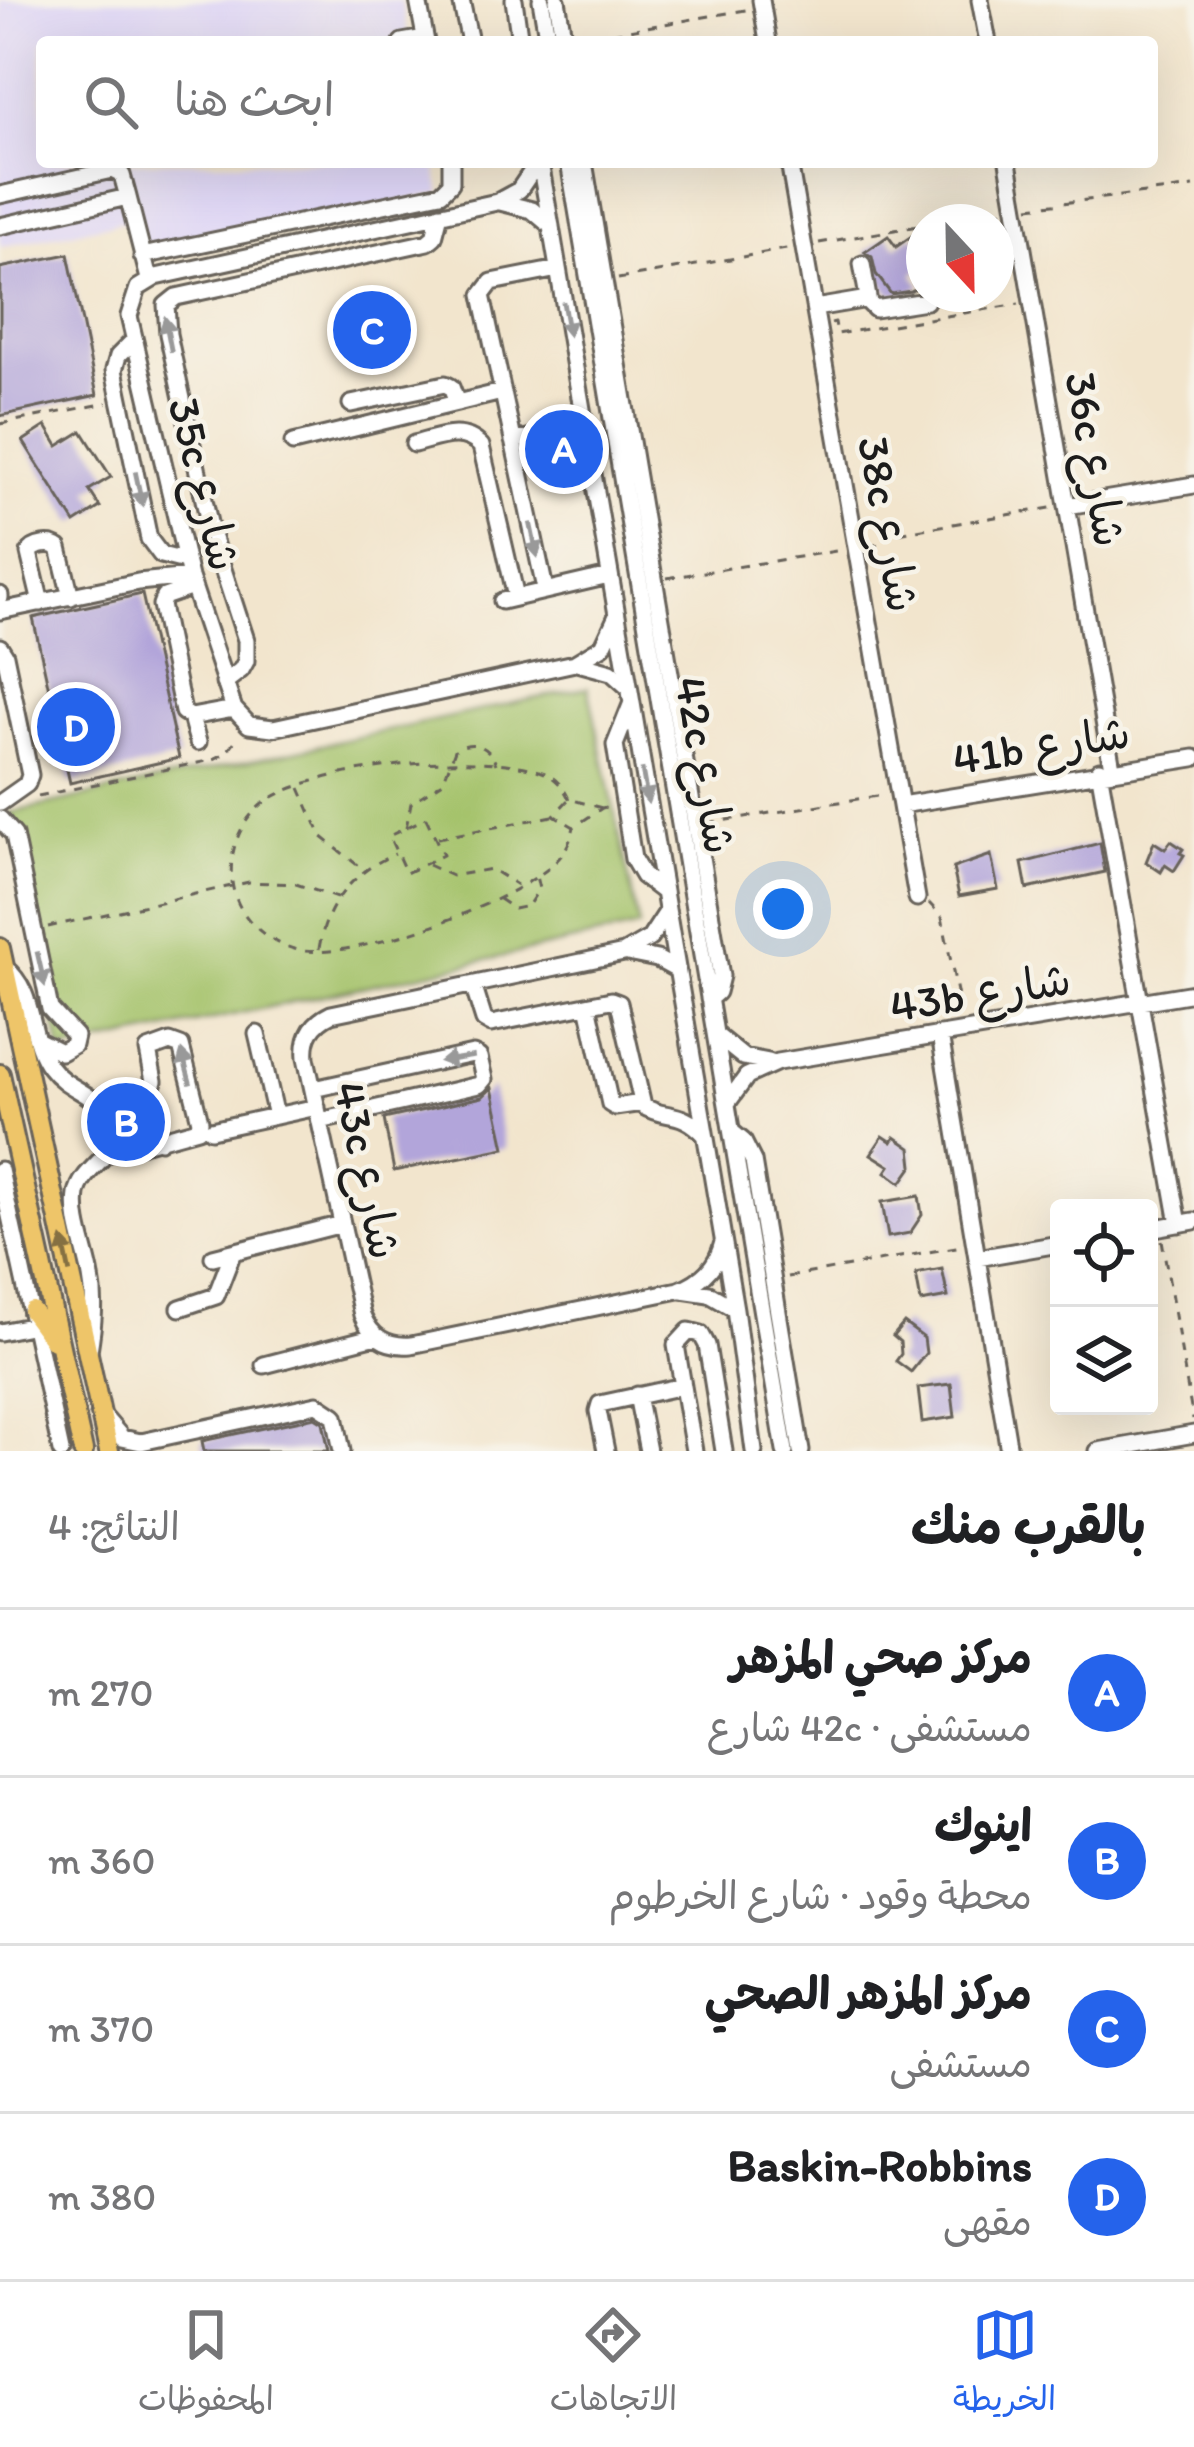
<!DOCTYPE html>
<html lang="ar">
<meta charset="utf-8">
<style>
body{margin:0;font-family:Itim,"Playpen Sans Arabic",sans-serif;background:#f2f2f2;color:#202124;direction:rtl}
.controls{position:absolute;right:36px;bottom:36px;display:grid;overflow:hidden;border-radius:12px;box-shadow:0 12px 48px #0002}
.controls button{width:108px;height:108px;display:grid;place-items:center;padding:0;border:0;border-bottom:3px solid #e0e0e0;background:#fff;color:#202124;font:60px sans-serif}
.compass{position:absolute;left:906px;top:204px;width:108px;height:108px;border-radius:50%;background:#fff;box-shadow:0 12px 48px #0002;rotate:158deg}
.you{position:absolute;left:783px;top:909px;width:42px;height:42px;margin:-30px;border:9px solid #fff;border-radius:50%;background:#1a73e8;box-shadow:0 0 0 18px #1a73e833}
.badge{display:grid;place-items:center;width:78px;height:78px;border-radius:50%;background:#2563eb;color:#fff;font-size:39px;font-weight:700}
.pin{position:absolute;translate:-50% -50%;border:6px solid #fff;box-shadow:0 3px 12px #0006}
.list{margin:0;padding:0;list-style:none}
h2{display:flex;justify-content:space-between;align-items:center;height:156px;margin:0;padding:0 48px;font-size:51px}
h2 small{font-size:39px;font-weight:400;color:#757577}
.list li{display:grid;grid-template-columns:78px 1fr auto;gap:36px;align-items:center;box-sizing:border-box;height:168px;padding:0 48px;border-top:3px solid #e0e0e0}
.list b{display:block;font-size:45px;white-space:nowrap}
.list p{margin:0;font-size:39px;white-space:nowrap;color:#757577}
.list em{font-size:39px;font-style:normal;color:#757577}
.icon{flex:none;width:66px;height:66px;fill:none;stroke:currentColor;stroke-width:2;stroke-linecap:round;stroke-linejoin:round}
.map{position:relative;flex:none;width:1194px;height:1451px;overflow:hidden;direction:ltr}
.search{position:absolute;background:#fff;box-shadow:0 12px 48px #0002;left:36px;right:36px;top:36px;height:132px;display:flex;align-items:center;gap:30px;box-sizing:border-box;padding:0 42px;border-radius:12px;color:#757577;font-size:45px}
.sheet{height:828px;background:#fff}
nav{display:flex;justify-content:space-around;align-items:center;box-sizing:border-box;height:168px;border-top:3px solid #e0e0e0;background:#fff;font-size:33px;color:#757577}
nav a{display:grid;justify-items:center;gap:6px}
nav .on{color:#2563eb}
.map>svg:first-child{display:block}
.built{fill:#ded5f6}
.green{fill:#a4c26a;stroke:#606f43;stroke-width:3}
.building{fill:#b2a5da}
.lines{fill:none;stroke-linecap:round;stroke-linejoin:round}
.minor-casing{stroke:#67625a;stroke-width:21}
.major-casing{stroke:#67625a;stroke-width:24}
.path{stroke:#67625a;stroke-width:3;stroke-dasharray:9 9;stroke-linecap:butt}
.minor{stroke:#fff;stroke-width:15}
.major{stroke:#eec569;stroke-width:18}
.oneway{fill:#999}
.oneway2{fill:#857042}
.labels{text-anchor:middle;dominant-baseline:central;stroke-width:9;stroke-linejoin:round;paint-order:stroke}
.street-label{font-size:45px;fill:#1c1c1c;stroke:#f7f3e8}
</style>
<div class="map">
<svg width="1194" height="1451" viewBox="0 0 1194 1451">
<rect width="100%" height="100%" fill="#f7f3e8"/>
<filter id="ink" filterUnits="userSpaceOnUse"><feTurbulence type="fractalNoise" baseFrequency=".00833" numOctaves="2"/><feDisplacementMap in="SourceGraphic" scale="24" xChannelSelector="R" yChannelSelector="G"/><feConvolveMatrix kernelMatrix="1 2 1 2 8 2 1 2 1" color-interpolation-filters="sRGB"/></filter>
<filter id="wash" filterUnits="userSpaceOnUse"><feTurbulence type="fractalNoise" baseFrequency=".004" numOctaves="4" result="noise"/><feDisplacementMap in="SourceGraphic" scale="48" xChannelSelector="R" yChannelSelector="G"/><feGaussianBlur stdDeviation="2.7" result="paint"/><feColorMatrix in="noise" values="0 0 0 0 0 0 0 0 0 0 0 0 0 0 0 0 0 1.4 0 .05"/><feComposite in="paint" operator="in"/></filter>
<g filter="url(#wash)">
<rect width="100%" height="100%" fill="#f2e5cd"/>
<path class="built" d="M0,0H401L409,42H42V162H434L441,193L142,256L134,219L0,247Z"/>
<path class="green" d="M588,687L639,927L61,1052L10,813Z"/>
<g id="blocks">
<path class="building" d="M913,235L924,250V266L913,274L921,285L911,291L891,294L876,274L872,257L865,252L888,236L896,247Z
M68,254L97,395L0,416V268Z
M46,426L58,446L82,431L111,477L89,490L100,507L75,523L23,441Z
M142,594L179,758L70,783L33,618Z
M1171,841L1183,849L1180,853L1184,855L1174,871L1165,865L1161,872L1146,862L1154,842L1165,849Z
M1100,843L1105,872L1027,889L1022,863Z
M991,855L998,889L959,896L953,868Z
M492,1088L505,1148L394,1171L384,1119L482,1097Z
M883,1136L892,1142L895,1137L911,1148L913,1166L901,1183L886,1172L890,1166L871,1154Z
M919,1196L922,1215L910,1233L888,1237L882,1202Z
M942,1269L948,1297L921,1302L916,1274Z
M904,1323L924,1338L926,1353L911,1372L896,1361L901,1354L900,1342L893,1336Z
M951,1384L955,1417L922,1422L918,1388Z
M315,1417L323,1422L329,1451H204L202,1441Z"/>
</g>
</g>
<g filter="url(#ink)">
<use href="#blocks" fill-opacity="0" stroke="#67625a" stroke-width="3"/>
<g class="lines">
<defs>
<path id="minor" d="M418,0L426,42
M461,0L470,42
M514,0L520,42
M541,0L548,42
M557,0L564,42
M761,0L768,42
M980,0L988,42
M402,42L425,38
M538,162L519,190L497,202L156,277L138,288L129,316L190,577L234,709L249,725L273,728L575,663L603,646L616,618
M540,162L735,1309L754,1451
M569,162L785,1451
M584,162L721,976L717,992L709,999
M789,162L917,898
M1008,162L1112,768
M0,195L112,170L122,175L128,197L0,226
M128,197L149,279
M500,202L532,210L551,226
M142,256L441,193L451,183V162
M862,264L869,303L875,309L926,301L929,294
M815,308L868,299
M134,340L118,356L114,370L149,539L161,555L185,561
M351,404L445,384L451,387L457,403
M513,441L542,435
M293,443L502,392
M414,444C438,438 462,426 481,446L516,597
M1067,506L1194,485
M193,587L164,597L161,605L183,712L191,717L234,709
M545,589L482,295L492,282L558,269
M0,595V598
M502,601L609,576
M41,603L29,553C34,544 51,542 59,548L71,597
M0,611L138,582L190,577
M0,647L5,655L30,775L27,784L0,803
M578,663L611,672L629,688
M224,683L241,670L246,661V640L211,532L168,334L166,305L176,297L428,242L434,237L440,214
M631,705L615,745L633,859L643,876L664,892
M191,717L198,742
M1099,770L1179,1224
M901,805L1194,758
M0,819L14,835L50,1009L75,1036L73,1045L61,1052L39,1041
M667,912L650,938L624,953L331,1014C312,1023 304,1037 306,1058L362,1315C371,1337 387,1347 411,1345L679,1290C702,1281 717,1267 723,1242
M627,953L657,959L677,970
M4,967C37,992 27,1037 50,1067C73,1098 109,1089 112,1142C112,1156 81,1171 77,1194C73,1221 87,1251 91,1277C96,1302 93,1326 89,1351
M473,985L484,1020L491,1024L611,1000L619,1003L643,1106C665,1120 680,1108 705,1135
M588,1005L610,1104L615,1107L642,1103
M257,1034L276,1116
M940,1035L1009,1451
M717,1036L743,1057L769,1062
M146,1089L160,1141
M313,1089L473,1054L479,1057L484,1079L479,1085L320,1121
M99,1102L152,1087L154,1081L148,1050L170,1042L181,1046L200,1121L198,1129L107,1154
M728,1102L747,1076L778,1062L1194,993
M211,1130L317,1107
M732,1132L743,1141L753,1161L801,1451
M0,1170L61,1451
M1149,1229L1194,1221
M213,1257L342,1224
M977,1258L1059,1244
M682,1290L709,1294L735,1309
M180,1308L216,1296L233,1252
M0,1332L35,1325
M264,1365L376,1336
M637,1395L648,1451
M104,1417L122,1438L141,1442L317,1404L335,1416L342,1451
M606,1451L598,1411L600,1404L683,1386
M694,1451L676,1345L689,1331L701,1334L707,1345L724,1451
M1098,1451L1194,1434"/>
<path id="major" d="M0,948L109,1451
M0,1074L83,1451
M32,1311L54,1341"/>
</defs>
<use href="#minor" class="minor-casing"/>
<use href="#major" class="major-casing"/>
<path class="path" d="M577,39L751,9
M1029,207L1194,187
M941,222L1002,211
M819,243L924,225
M996,247V260
M618,279L792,248
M952,294L960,300L972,294
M831,323L835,322L837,334L1019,304
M0,424L107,403
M869,546L881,544L886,535L1056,507
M667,578L842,550
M300,788L321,836L361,868
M38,796L212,760L226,753L238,737
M569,799C564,788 557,779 545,773C487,749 310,765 261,805C237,825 227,858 233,888C240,921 271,946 304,951C362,958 508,904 551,866C564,855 570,843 574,827
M602,808L569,799L554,815L574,827L602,808L613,805
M426,818L443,855L406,873L389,836Z
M708,823L883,795
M406,828L411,803L443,782L455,750C472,739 489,745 496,764
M438,838L553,816
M428,865L452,876L491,869L517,885
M499,899L514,909L528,906L539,889L536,876
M929,903L942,917L962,1017
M48,927L249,882L296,884L337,898
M319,949C326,903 353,872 395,854
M1162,1240L1193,1420
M788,1277L962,1246"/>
<use href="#minor" class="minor"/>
<use href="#major" class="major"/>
</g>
<defs><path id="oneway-solid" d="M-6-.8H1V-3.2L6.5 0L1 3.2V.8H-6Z" transform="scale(3)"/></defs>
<g class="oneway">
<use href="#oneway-solid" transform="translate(566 319) rotate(80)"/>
<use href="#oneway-solid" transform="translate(168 334) rotate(-101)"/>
<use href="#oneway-solid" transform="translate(139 489) rotate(78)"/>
<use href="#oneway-solid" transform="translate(534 540) rotate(78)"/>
<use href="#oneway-solid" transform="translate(645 786) rotate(80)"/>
<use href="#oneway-solid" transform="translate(41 969) rotate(77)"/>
<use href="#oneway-solid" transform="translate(457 1059) rotate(171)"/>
<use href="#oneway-solid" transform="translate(186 1067) rotate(-105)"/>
</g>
<use class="oneway2" href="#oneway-solid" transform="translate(66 1255) rotate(-102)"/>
</g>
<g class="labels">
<g class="street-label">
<text transform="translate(1096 459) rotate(80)">36c شارع</text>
<text transform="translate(205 484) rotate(76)">35c شارع</text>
<text transform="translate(889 524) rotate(80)">38c شارع</text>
<text transform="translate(1041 745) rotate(-9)">41b شارع</text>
<text transform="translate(706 765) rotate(80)">42c شارع</text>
<text transform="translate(980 992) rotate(-9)">43b شارع</text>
<text transform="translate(368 1170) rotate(78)">43c شارع</text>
</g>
</g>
</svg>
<div class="controls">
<button><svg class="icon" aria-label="locate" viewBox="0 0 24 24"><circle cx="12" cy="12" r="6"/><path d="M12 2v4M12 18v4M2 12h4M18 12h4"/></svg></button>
<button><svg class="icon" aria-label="layers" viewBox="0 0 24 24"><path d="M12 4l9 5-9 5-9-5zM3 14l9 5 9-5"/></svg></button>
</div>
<svg class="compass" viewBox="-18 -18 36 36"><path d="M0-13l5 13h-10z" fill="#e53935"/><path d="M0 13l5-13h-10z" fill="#757577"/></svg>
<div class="you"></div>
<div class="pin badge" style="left:564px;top:449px">A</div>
<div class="pin badge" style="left:126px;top:1122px">B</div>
<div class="pin badge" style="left:372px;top:330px">C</div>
<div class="pin badge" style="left:76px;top:727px">D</div>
<div class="search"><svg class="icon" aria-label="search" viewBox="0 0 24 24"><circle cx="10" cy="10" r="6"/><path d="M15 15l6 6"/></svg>ابحث هنا</div>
</div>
<section class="sheet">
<h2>بالقرب منك<small>النتائج: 4</small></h2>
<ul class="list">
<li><span class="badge">A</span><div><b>مركز صحي المزهر</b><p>مستشفى · 42c شارع</p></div><em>270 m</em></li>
<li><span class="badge">B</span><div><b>اينوك</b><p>محطة وقود · شارع الخرطوم</p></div><em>360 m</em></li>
<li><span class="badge">C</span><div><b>مركز المزهر الصحي</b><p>مستشفى</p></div><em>370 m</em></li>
<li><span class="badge">D</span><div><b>Baskin-Robbins</b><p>مقهى</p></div><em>380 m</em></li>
</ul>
</section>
<nav>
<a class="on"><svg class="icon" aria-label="map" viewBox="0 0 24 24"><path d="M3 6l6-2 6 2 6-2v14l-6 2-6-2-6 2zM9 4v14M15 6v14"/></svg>الخريطة</a>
<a><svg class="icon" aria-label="directions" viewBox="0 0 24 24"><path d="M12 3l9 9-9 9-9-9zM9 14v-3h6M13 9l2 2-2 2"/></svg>الاتجاهات</a>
<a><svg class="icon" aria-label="saved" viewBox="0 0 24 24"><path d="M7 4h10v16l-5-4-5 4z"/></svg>المحفوظات</a>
</nav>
